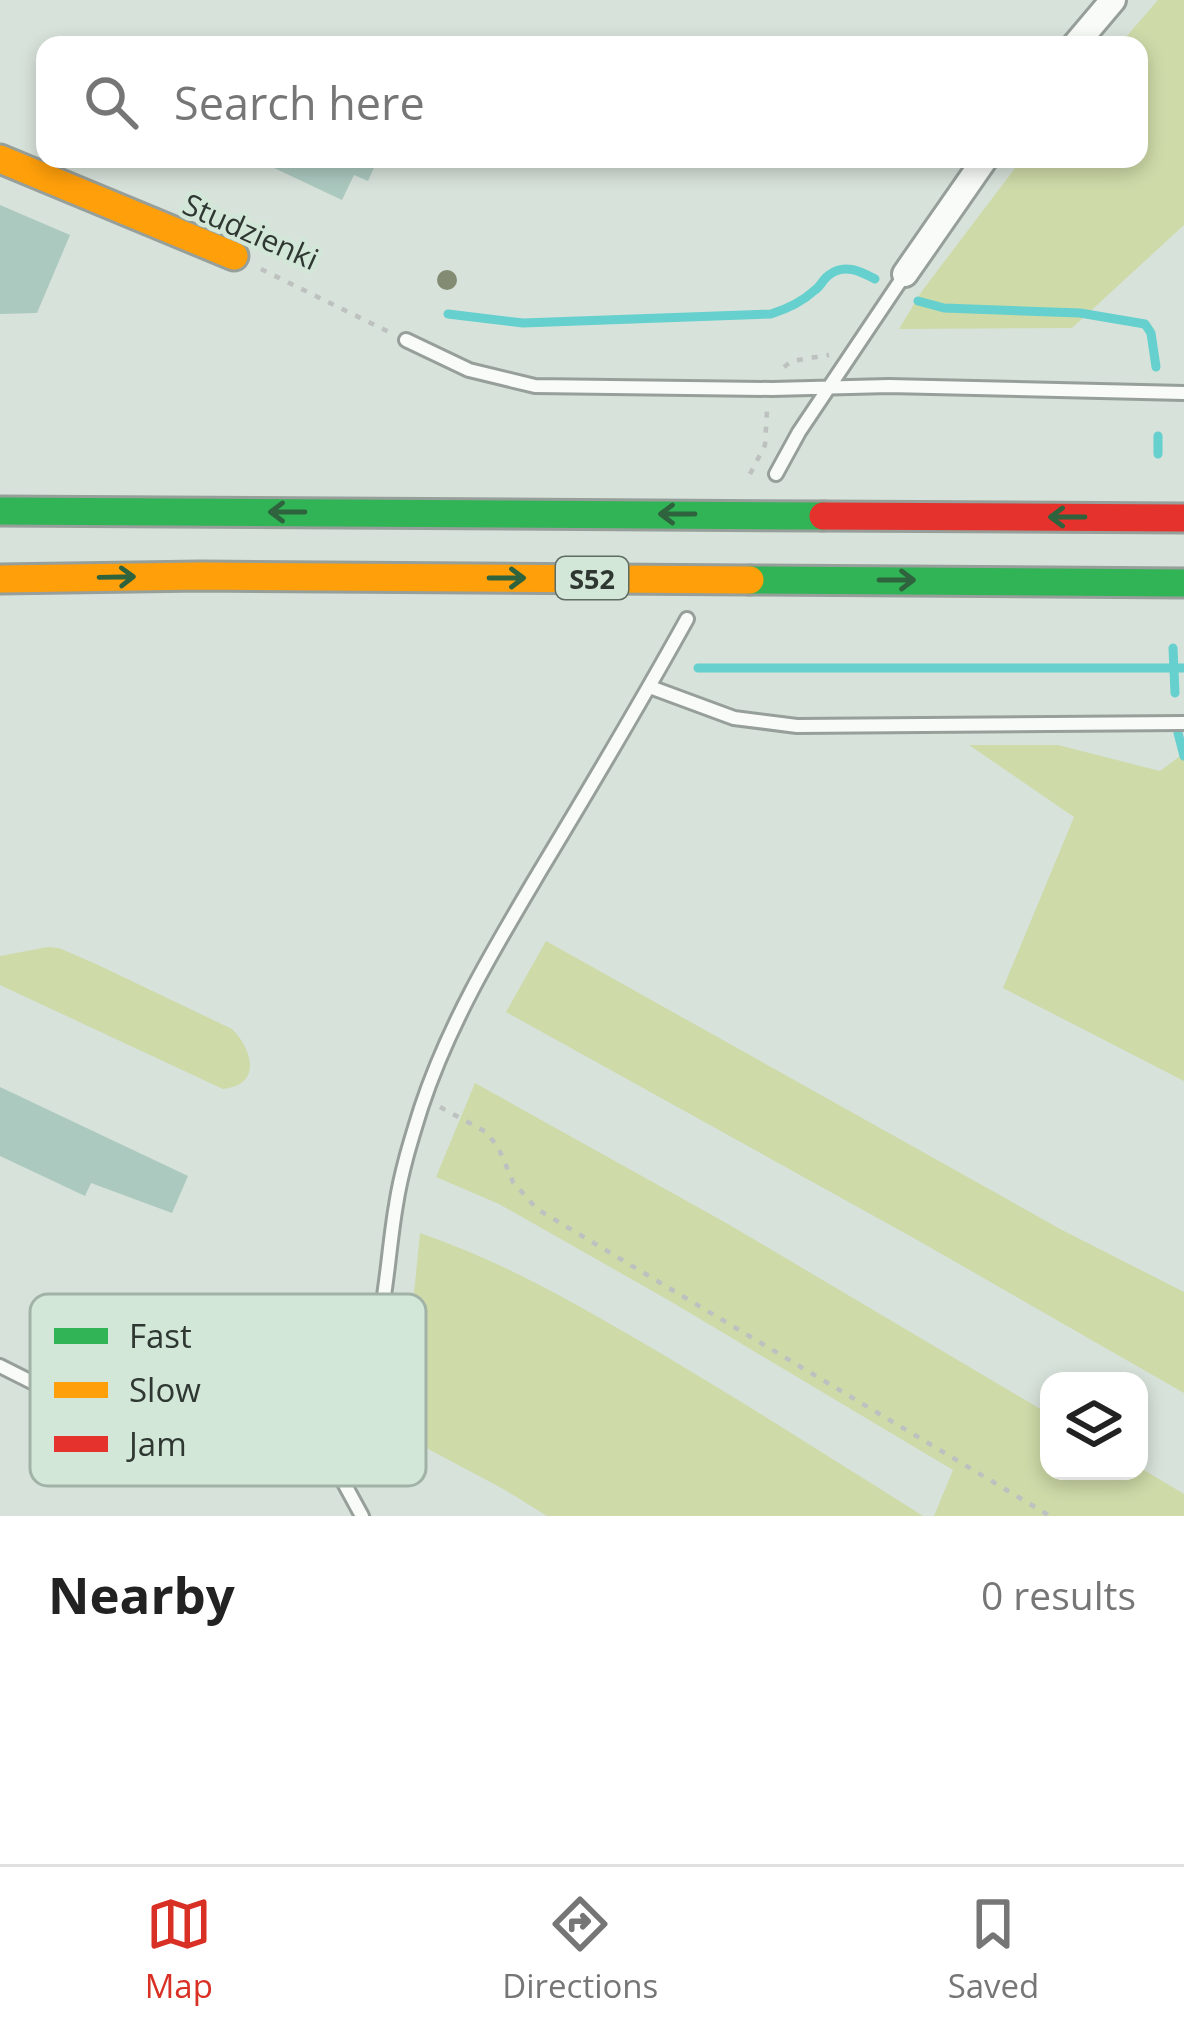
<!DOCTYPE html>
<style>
body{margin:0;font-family:"Open Sans",sans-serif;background:#f2f2f2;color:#222}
.controls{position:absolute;right:36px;bottom:36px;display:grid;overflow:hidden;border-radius:24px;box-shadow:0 6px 18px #0003}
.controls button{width:108px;height:108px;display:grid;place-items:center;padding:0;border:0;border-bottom:3px solid #e0e0e0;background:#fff;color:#222;font:60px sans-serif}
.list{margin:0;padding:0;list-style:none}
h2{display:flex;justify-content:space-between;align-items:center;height:156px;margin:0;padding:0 48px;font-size:51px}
h2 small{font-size:39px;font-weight:400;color:#767676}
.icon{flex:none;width:66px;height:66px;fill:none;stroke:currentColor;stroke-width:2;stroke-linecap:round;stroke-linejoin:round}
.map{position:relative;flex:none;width:1184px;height:1516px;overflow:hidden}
.search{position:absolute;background:#fff;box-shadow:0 6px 18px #0003;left:36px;right:36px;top:36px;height:132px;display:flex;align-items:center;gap:30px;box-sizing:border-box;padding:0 42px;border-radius:24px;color:#767676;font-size:45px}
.sheet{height:348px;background:#fff}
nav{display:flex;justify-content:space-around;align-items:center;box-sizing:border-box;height:168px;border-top:3px solid #e0e0e0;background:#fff;font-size:33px;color:#767676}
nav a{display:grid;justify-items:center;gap:6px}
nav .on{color:#d93025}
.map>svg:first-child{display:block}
.green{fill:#cedaa8}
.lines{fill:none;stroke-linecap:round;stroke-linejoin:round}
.stream{stroke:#65d0cd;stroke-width:9}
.building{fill:#acc9c0}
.lane-casing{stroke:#979f9a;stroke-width:18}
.street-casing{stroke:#979f9a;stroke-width:30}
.fast-casing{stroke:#979f9a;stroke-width:33}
.slow-casing{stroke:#979f9a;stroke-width:33}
.jam-casing{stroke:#979f9a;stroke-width:33}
.path{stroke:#bdc1bf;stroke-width:4.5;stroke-dasharray:6 9;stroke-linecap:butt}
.lane{stroke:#f9fbf9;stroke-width:12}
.street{stroke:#f9fbf9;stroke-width:24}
.fast{stroke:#30b455;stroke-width:27}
.slow{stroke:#ff9f0a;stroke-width:27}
.jam{stroke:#e5322d;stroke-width:27}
.tree{fill:#838b72}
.oneway{stroke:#2f633e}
.labels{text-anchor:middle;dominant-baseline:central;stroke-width:9;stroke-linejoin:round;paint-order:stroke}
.shield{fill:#d2e7d8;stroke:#5f6c63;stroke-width:3}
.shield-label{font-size:27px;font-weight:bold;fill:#2e3731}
.street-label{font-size:30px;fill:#2e3731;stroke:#d2e7d8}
.key{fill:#d2e7d8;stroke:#a1b2a6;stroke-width:3}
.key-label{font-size:33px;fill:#2e3731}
</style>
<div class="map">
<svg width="1184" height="1516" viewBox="0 0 1184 1516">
<rect width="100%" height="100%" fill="#d7e2da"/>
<path class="green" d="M1158,0H1184V225L1072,328L899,329L922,291L1022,159H1139V45H1119Z
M969,745H1058L1160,771L1184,753V1081L1003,988L1074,817Z
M546,941L1062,1230L1184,1292V1393L919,1241L506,1012Z
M48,947L59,948L96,964L232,1029C252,1049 263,1085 223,1089L0,985V956Z
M475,1083L728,1224L1049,1414V1471H1139V1467L1184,1494V1516H934L953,1470L670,1301L499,1204L436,1177Z
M420,1233C506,1263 573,1302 650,1347C742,1401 832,1459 923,1516H547L507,1491L400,1434Z"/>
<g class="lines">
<path class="stream" d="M918,301L944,308L1080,313L1145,324L1151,333L1156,367
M448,314L523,323L771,314C787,309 803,301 815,290C821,286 823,279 829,275C844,263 860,271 875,279
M1158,436V454
M1173,648L1175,693
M698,668H1184
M1178,733L1184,756"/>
</g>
<path class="building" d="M255,159H378L368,181L354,175L342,200Z
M0,205L70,235L37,313L0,314Z
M0,1087L188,1176L172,1213L91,1183L85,1196L0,1156Z"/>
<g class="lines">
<defs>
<path id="lane" d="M406,340L469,370L535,386L772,389L889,386L1184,393
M776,474L799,432L905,274
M650,687L734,718L797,726L1184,723
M0,1366L183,1458C239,1474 291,1477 335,1431C385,1379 384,1273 396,1205C401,1172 411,1140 421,1108C449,1023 495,947 540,871C590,788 640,704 687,619
M318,1447L338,1472L362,1516"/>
<path id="street" d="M1075,45L1113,0
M905,274L985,159"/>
<path id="fast" d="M0,511L823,516
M750,580L1184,583"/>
<path id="slow" d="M0,159L234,256
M0,579L201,576L750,580"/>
<path id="jam" d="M823,516L1184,518"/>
</defs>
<use href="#lane" class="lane-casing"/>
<use href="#street" class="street-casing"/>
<use href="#fast" class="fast-casing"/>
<use href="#slow" class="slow-casing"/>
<use href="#jam" class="jam-casing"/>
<path class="path" d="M261,269L391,333
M784,367L792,361L829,355
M750,474L765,445L767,410
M440,1107L486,1132L498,1147L513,1182L537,1209L1050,1516"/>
<use href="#lane" class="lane"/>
<use href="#street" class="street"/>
<use href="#fast" class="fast"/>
<use href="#slow" class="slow"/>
<use href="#jam" class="jam"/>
</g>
<circle class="tree" cx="447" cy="280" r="10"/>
<defs><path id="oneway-shaft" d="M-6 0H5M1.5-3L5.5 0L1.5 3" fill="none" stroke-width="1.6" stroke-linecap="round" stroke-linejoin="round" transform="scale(3)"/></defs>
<g class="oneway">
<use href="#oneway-shaft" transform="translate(287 512) rotate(-180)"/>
<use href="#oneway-shaft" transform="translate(677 514) rotate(-180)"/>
<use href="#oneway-shaft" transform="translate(1067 517) rotate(-180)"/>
<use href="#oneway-shaft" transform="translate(117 577) rotate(-1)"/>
<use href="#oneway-shaft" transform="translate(507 578)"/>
<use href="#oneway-shaft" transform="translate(897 580)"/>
</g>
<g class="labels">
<rect class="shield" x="556" y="557" width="72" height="42" rx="9"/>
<g class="shield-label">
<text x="592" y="578">S52</text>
</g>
<g class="street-label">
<text transform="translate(251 231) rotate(24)">Studzienki</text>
</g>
</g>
<rect x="30" y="1294" width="396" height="192" rx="18" class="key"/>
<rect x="54" y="1328" width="54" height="16" fill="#30b455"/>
<rect x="54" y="1382" width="54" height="16" fill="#ff9f0a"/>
<rect x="54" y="1436" width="54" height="16" fill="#e5322d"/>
<g class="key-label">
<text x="129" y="1348">Fast</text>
<text x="129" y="1402">Slow</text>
<text x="129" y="1456">Jam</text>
</g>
</svg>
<div class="controls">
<button><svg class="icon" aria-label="layers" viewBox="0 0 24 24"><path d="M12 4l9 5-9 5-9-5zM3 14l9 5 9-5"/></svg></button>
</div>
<div class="search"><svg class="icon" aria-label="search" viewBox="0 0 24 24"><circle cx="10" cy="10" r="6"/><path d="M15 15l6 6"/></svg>Search here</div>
</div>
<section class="sheet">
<h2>Nearby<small>0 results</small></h2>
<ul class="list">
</ul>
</section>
<nav>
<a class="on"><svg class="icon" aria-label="map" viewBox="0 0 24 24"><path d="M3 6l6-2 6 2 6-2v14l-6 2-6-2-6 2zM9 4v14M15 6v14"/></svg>Map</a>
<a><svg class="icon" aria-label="directions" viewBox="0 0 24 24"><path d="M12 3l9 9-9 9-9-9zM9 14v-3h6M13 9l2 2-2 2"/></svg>Directions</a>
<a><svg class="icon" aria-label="saved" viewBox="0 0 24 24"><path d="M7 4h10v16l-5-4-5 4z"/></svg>Saved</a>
</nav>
